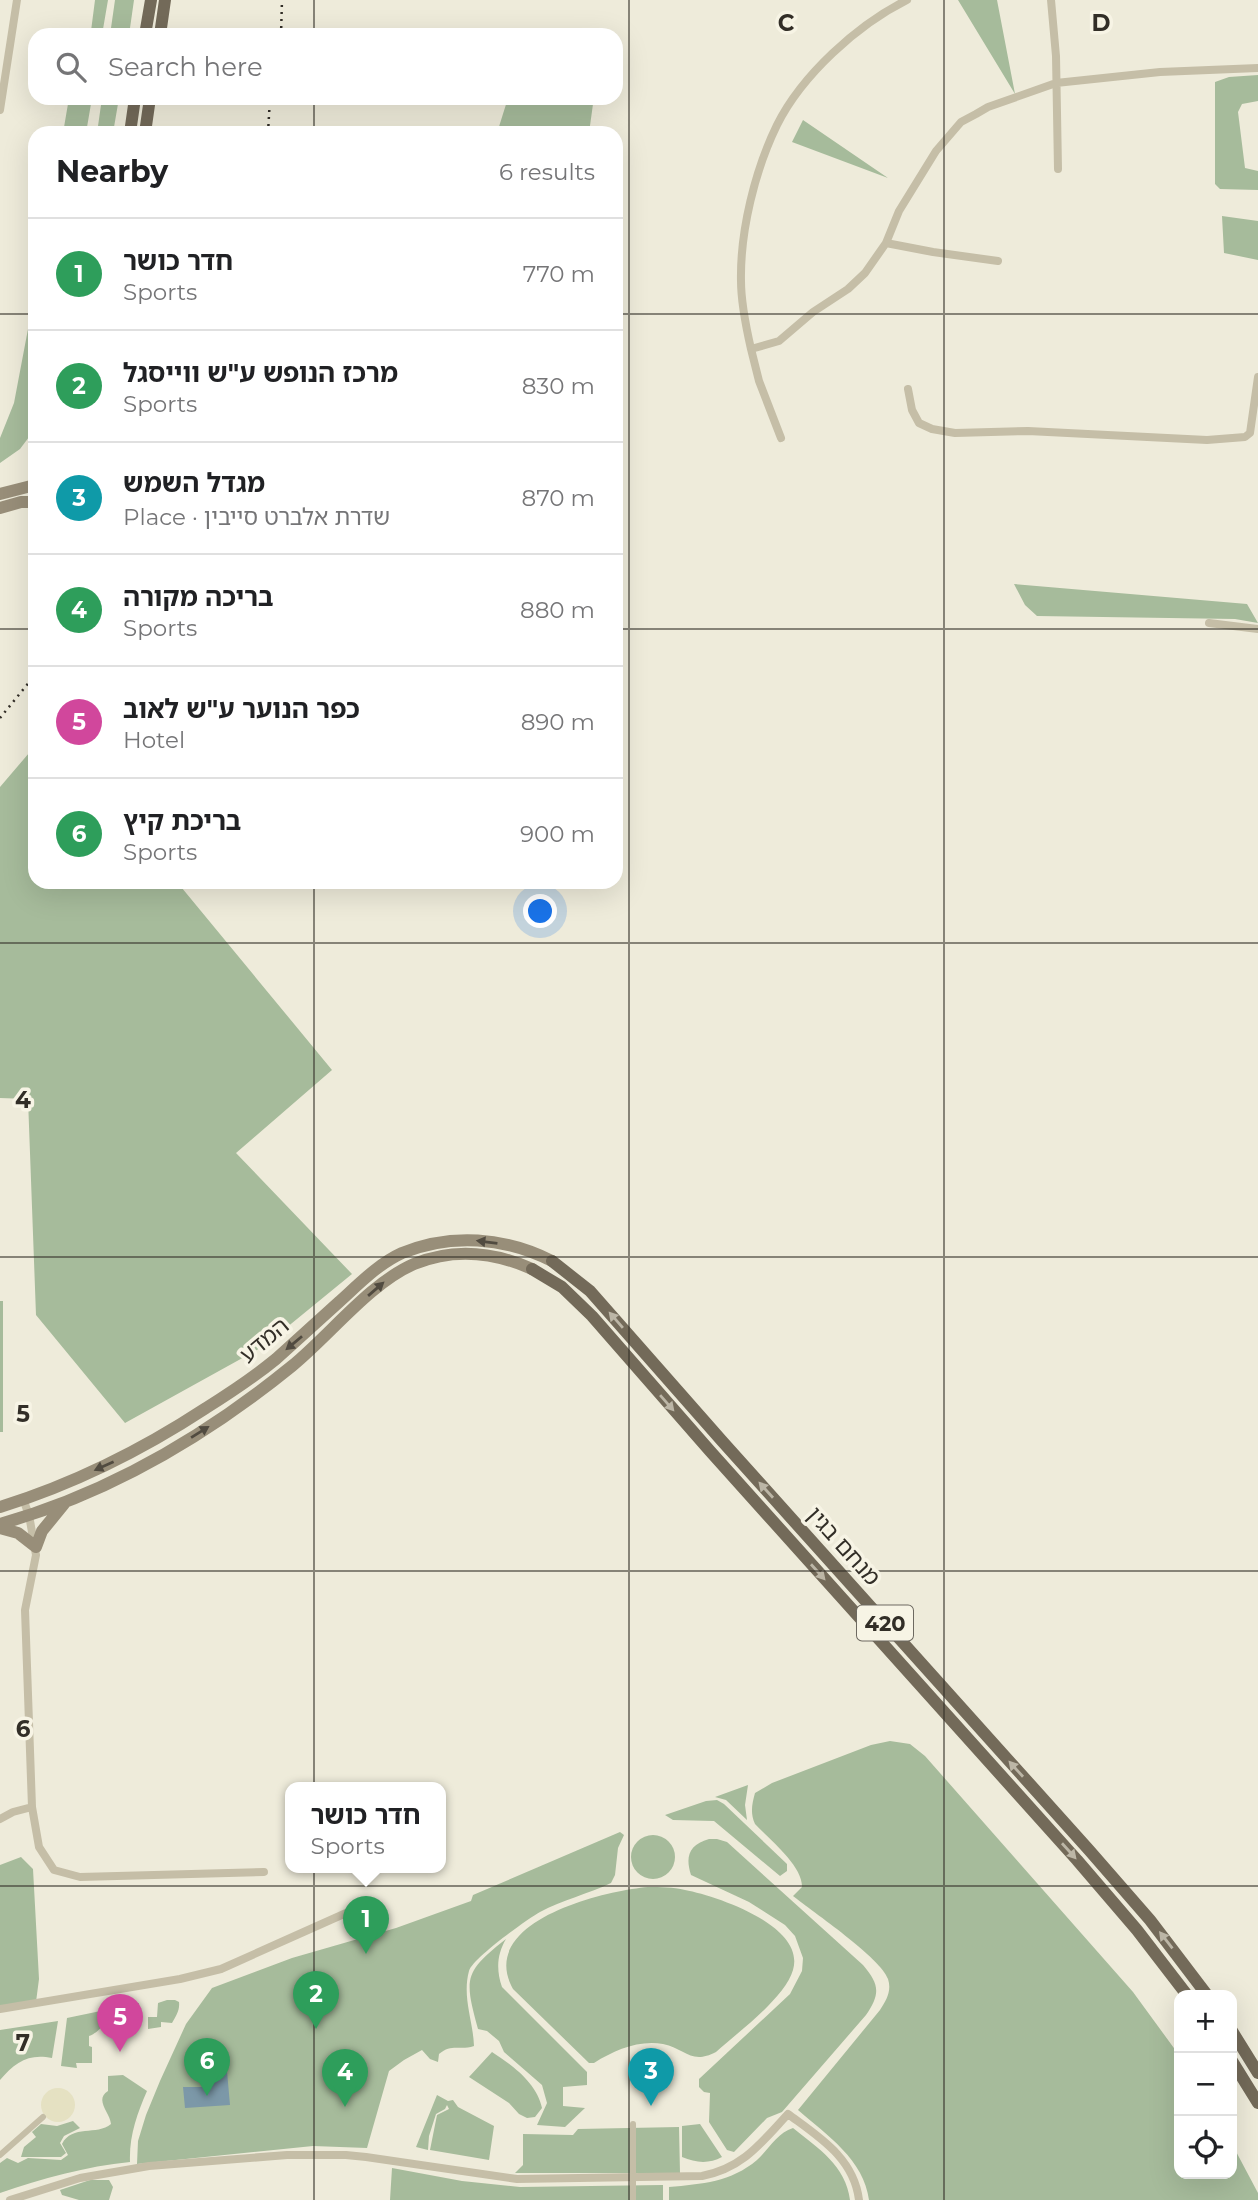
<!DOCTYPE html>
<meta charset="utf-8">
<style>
body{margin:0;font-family:Montserrat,"Noto Sans Hebrew",sans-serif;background:#f6f6f6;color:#202124}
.controls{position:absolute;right:21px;bottom:21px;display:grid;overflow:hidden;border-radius:14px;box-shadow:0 7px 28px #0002}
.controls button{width:63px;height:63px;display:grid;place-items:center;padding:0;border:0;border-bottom:2px solid #e0e0e0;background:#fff;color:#202124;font:35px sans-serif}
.you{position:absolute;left:541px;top:912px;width:24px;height:24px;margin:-18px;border:5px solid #fff;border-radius:50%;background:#1a73e8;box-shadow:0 0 0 10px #1a73e833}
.badge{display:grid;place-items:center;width:46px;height:46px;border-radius:50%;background:#db2777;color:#fff;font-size:23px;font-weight:700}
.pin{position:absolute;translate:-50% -58px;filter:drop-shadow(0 2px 4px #0008)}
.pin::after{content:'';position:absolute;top:37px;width:24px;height:21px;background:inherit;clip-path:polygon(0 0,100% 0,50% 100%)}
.popup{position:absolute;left:285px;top:1782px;width:161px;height:91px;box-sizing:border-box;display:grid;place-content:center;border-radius:14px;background:#fff;filter:drop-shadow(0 2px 5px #0005);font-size:23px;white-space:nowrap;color:#757577}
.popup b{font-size:26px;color:#202124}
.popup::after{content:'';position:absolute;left:50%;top:100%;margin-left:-14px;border:14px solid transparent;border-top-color:#fff}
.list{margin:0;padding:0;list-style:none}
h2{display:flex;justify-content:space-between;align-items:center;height:91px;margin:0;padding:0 28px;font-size:30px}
h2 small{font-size:23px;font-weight:400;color:#757577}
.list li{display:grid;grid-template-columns:46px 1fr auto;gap:21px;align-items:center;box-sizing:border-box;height:112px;padding:0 28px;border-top:2px solid #e0e0e0}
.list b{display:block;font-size:26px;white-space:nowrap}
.list p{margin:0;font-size:23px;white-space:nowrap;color:#757577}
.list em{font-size:23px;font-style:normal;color:#757577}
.icon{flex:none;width:38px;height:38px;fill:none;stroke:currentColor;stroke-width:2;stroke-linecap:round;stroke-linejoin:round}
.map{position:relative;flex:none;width:1258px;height:2200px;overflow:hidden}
.search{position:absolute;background:#fff;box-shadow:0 7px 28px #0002;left:28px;top:28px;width:595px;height:77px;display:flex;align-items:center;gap:18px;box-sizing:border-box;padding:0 24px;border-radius:21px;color:#757577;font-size:26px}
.panel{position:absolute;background:#fff;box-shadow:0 7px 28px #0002;left:28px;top:126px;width:595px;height:763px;border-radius:21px}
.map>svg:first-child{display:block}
.green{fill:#a6bb9b}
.plaza{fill:#e5e1c2}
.water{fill:#7c98a8}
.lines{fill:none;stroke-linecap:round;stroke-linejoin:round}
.pedestrian{stroke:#c5bea7;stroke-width:6}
.minor{stroke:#c5bea7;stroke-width:8}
.secondary{stroke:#988e79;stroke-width:12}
.primary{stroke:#736a59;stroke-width:12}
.rail{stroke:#322e27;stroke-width:2.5;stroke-dasharray:2 5;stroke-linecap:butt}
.oneway{fill:#514b40}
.oneway2{fill:#bcb6a6}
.grid{fill:none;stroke:#322e27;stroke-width:2;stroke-opacity:0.55}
.labels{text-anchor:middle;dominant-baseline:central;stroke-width:7;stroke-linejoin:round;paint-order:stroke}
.shield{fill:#f7f4e5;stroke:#6d6960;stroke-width:2}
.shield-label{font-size:21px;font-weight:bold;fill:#322e27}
.street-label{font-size:23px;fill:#322e27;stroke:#f7f4e5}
.grid-label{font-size:23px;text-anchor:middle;font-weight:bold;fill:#322e27;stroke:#f7f4e5;stroke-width:7;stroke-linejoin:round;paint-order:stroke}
</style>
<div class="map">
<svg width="1258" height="2200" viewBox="0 0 1258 2200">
<rect width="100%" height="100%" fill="#eeebda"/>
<path class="green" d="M95,0H108L102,35H78L79,31H91Z
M115,0H134L129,35H110Z
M958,0H997L1015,94Z
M1258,75V101L1242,104L1238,112L1245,168L1258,171V190L1220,189L1215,184V82L1229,77Z
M69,98H92L86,133H63Z
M102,98H119L113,133H97Z
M508,98H557L593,104L589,133H497Z
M803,120L888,178L792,142Z
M1222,216L1258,221V260L1224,253Z
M35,292V429L20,449L0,463V438L14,403Z
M1014,584L1247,604L1258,623L1235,619L1037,616L1025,605Z
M35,746V882H177L332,1070L236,1153L352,1274L264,1346L125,1423L36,1315L28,1099L0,1098V787Z
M0,1301H3V1432H0Z
M890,1741L910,1744L925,1756L1133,1992L1179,2055V2174H1232V2144L1258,2193V2200H869C864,2160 827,2135 798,2110L880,2010C886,2001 892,1991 888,1979C881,1958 813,1912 793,1896L802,1887C803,1866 769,1839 755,1824C750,1813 752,1804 755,1793L772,1783L871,1745Z
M748,1785L745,1805L747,1820L726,1800L715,1797Z
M717,1800L724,1804L787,1864V1871L780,1876L714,1821L673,1820L665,1815L706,1801Z
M620,1832L624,1835L618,1848L615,1875L611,1883C588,1894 562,1900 540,1912C526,1920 473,1958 469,1971C462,1997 473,2020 474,2046C460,2051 452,2043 439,2054L438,2062L430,2059L422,2050L404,2060L389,2071L367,2148L313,2146L137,2164L138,2141L146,2115L160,2081L186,2024L212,1988L292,1958L396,1928L471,1901L473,1895Z
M631 1857a22 22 0 1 1 44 0a22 22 0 1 1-44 0Z
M709,1839H717L727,1842L863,1965C879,1984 881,1993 866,2015L782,2112L767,2118L734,2152L727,2150L709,2122L710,2093L704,2092L699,2087V2079L790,1994L802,1971L803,1958L795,1936L785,1925L749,1902L691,1875C685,1856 689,1845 709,1839Z
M21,1857L33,1869L39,1979L36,2002L0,2007V1865Z
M648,1887C660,1887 673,1887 685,1890C717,1896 806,1926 793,1970C785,1998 738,2032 716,2052C691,2065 686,2049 663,2044C638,2040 615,2050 594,2063H589L513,1989C476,1922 602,1891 648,1887Z
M506,1939C497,1954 496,1970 502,1987L587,2072V2085L563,2087V2106L585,2108L565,2127L537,2125L547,2103L542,2085L504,2052L499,2041L487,2031L478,2029C464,1978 464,1972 506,1939Z
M167,2000H175L179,2002C180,2010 176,2016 172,2023L161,2022V2027L148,2029V2017H157L158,2003Z
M139,2003V2010H133L131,2012L133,2026L120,2027V2020C102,2019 103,2031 89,2036V2046L92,2047V2063H76L77,2068L61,2066L67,2018Z
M58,2021L52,2058C29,2053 15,2062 0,2080V2030Z
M492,2052C512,2065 537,2083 542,2108L535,2117L527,2118L519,2114L509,2103L469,2077Z
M123,2075L147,2091C137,2114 129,2136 130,2162C87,2166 41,2179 0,2193V2163L7,2158L18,2163L28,2158L61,2160L68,2155L62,2144C72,2124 97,2136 111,2124C110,2112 94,2100 108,2091V2076Z
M437,2095L448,2101L453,2100L458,2107L494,2126L489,2160L430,2150L437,2115L449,2109L447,2105L445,2109L436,2114L429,2136L428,2150L416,2147Z
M73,2121L80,2128L64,2136L60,2143L66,2153L61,2157H21L24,2147L36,2137L32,2132L41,2124L57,2126Z
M700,2124L722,2157C709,2164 696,2163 682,2157V2126Z
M679,2127L680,2173H515L523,2165V2134L573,2135L578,2129Z
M793,2128C818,2148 846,2166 850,2200H669V2187C702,2184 731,2182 757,2160C769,2149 777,2133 793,2128Z
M392,2168L462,2181L520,2187L663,2185V2200H390Z
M90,2180H109L113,2187L109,2200H79L62,2195L60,2190Z"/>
<path class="plaza" d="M41 2105a17 17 0 1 1 34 0a17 17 0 1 1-34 0Z"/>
<path class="water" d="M214,2071H227L230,2105L185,2108L183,2087C202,2086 210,2092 214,2071Z"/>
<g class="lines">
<path class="pedestrian" d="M0,2155L43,2117
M633,2200V2124"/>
<path class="minor" d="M1051,0L1056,56L1058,169
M0,110L17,0
M886,243L933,252L998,261
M751,349C746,327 741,304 741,281C740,231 755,170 777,125C802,75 857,25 907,0
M908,389L912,410L919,423L932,429L955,433L1028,431L1207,440L1245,437L1250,433L1258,377
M781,438L759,381L751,349L779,341L813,312L848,289L865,273L886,243L899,211L936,151L961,122L976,114L988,107L1056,83L1160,72L1258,68
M1209,623L1258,629
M23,1499L29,1515L36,1555L25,1610L32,1807L39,1847L54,1870L80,1877L264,1872
M0,1819L13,1812L32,1807
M0,2009L180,1979L221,1969L364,1905
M10,2200L80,2178L149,2166L287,2155H346L366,2157L517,2179L702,2176C743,2168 761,2143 788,2114C819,2137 854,2158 859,2200"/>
<path class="secondary" d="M0,494L35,485
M0,508L21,502H35
M0,1507C74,1484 142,1450 206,1408C230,1393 254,1377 276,1359C297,1340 318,1321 339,1302C359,1284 378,1264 402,1253C451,1233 505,1237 552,1261
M0,1524C107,1494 206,1436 292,1366C330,1335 370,1283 414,1264C453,1248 494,1252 532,1269
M0,1528L18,1533L36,1547L42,1531L64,1504"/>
<path class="primary" d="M145,35L151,0
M160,35L165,0
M130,133L135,98
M145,133L150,98
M552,1261L590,1291L722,1441L1089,1850L1150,1920L1207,1995
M532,1269L562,1287L592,1316L710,1451L1077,1860L1137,1930L1187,1995
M1232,2031L1258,2073
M1232,2061L1258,2103"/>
<path class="rail" d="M281,35L282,0
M268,133L270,98
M0,718L35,675"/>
</g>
<defs><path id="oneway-solid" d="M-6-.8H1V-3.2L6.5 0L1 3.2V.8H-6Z" transform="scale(1.75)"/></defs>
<g class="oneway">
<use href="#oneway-solid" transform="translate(487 1242) rotate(-173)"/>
<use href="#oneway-solid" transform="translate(376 1289) rotate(-41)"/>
<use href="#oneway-solid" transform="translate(294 1343) rotate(140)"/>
<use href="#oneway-solid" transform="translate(200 1432) rotate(-32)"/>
<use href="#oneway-solid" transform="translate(104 1466) rotate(156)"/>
</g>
<g class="oneway2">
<use href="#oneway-solid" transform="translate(616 1320) rotate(-131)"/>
<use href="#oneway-solid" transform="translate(667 1403) rotate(49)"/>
<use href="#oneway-solid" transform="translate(766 1490) rotate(-132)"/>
<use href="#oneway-solid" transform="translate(818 1572) rotate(48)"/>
<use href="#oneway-solid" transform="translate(1016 1769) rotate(-132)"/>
<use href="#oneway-solid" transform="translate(1069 1851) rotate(48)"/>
<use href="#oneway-solid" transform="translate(1166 1940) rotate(-128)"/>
</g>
<path class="grid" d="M314,0V35M629,0V2200M944,0V2200M314,98V133M0,314H35M616,314H1258M0,629H35M616,629H1258M314,882V2200M0,943H1258M0,1257H1258M0,1571H1258M0,1886H1258"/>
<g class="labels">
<rect class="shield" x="857" y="1605.5" width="56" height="35" rx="5"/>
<g class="shield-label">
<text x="885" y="1623">420</text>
</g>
<g class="street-label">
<text transform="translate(264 1340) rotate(-40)">המדע</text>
<text transform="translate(844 1546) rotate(48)">מנחם בגין</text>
</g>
</g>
<g class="grid-label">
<text x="786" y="31">C</text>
<text x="1101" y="31">D</text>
<text x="23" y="1108">4</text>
<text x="23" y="1422">5</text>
<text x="23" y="1737">6</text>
<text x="23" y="2051">7</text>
</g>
</svg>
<div class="controls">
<button>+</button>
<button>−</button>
<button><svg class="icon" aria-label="locate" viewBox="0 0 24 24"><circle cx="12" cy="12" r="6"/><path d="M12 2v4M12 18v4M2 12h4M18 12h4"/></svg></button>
</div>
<div class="you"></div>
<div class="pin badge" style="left:366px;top:1954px;background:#2e9e5b">1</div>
<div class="popup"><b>חדר כושר</b>Sports</div>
<div class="pin badge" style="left:316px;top:2029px;background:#2e9e5b">2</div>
<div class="pin badge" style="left:651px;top:2106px;background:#0f9aa8">3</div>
<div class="pin badge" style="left:345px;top:2107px;background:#2e9e5b">4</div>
<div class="pin badge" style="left:120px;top:2052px;background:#d1479c">5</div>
<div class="pin badge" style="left:207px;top:2096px;background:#2e9e5b">6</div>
<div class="search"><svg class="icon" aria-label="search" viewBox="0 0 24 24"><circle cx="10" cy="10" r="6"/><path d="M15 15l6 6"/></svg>Search here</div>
<section class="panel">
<h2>Nearby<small>6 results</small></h2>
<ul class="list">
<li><span class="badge" style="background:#2e9e5b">1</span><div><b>חדר כושר</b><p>Sports</p></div><em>770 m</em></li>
<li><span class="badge" style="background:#2e9e5b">2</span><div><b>מרכז הנופש ע&quot;ש ווייסגל</b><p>Sports</p></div><em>830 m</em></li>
<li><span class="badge" style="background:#0f9aa8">3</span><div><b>מגדל השמש</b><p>Place · שדרת אלברט סייבין</p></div><em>870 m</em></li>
<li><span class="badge" style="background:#2e9e5b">4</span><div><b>בריכה מקורה</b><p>Sports</p></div><em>880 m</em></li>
<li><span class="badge" style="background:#d1479c">5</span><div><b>כפר הנוער ע&quot;ש לאוב</b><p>Hotel</p></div><em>890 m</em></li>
<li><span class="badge" style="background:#2e9e5b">6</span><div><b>בריכת קיץ</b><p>Sports</p></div><em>900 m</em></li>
</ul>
</section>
</div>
